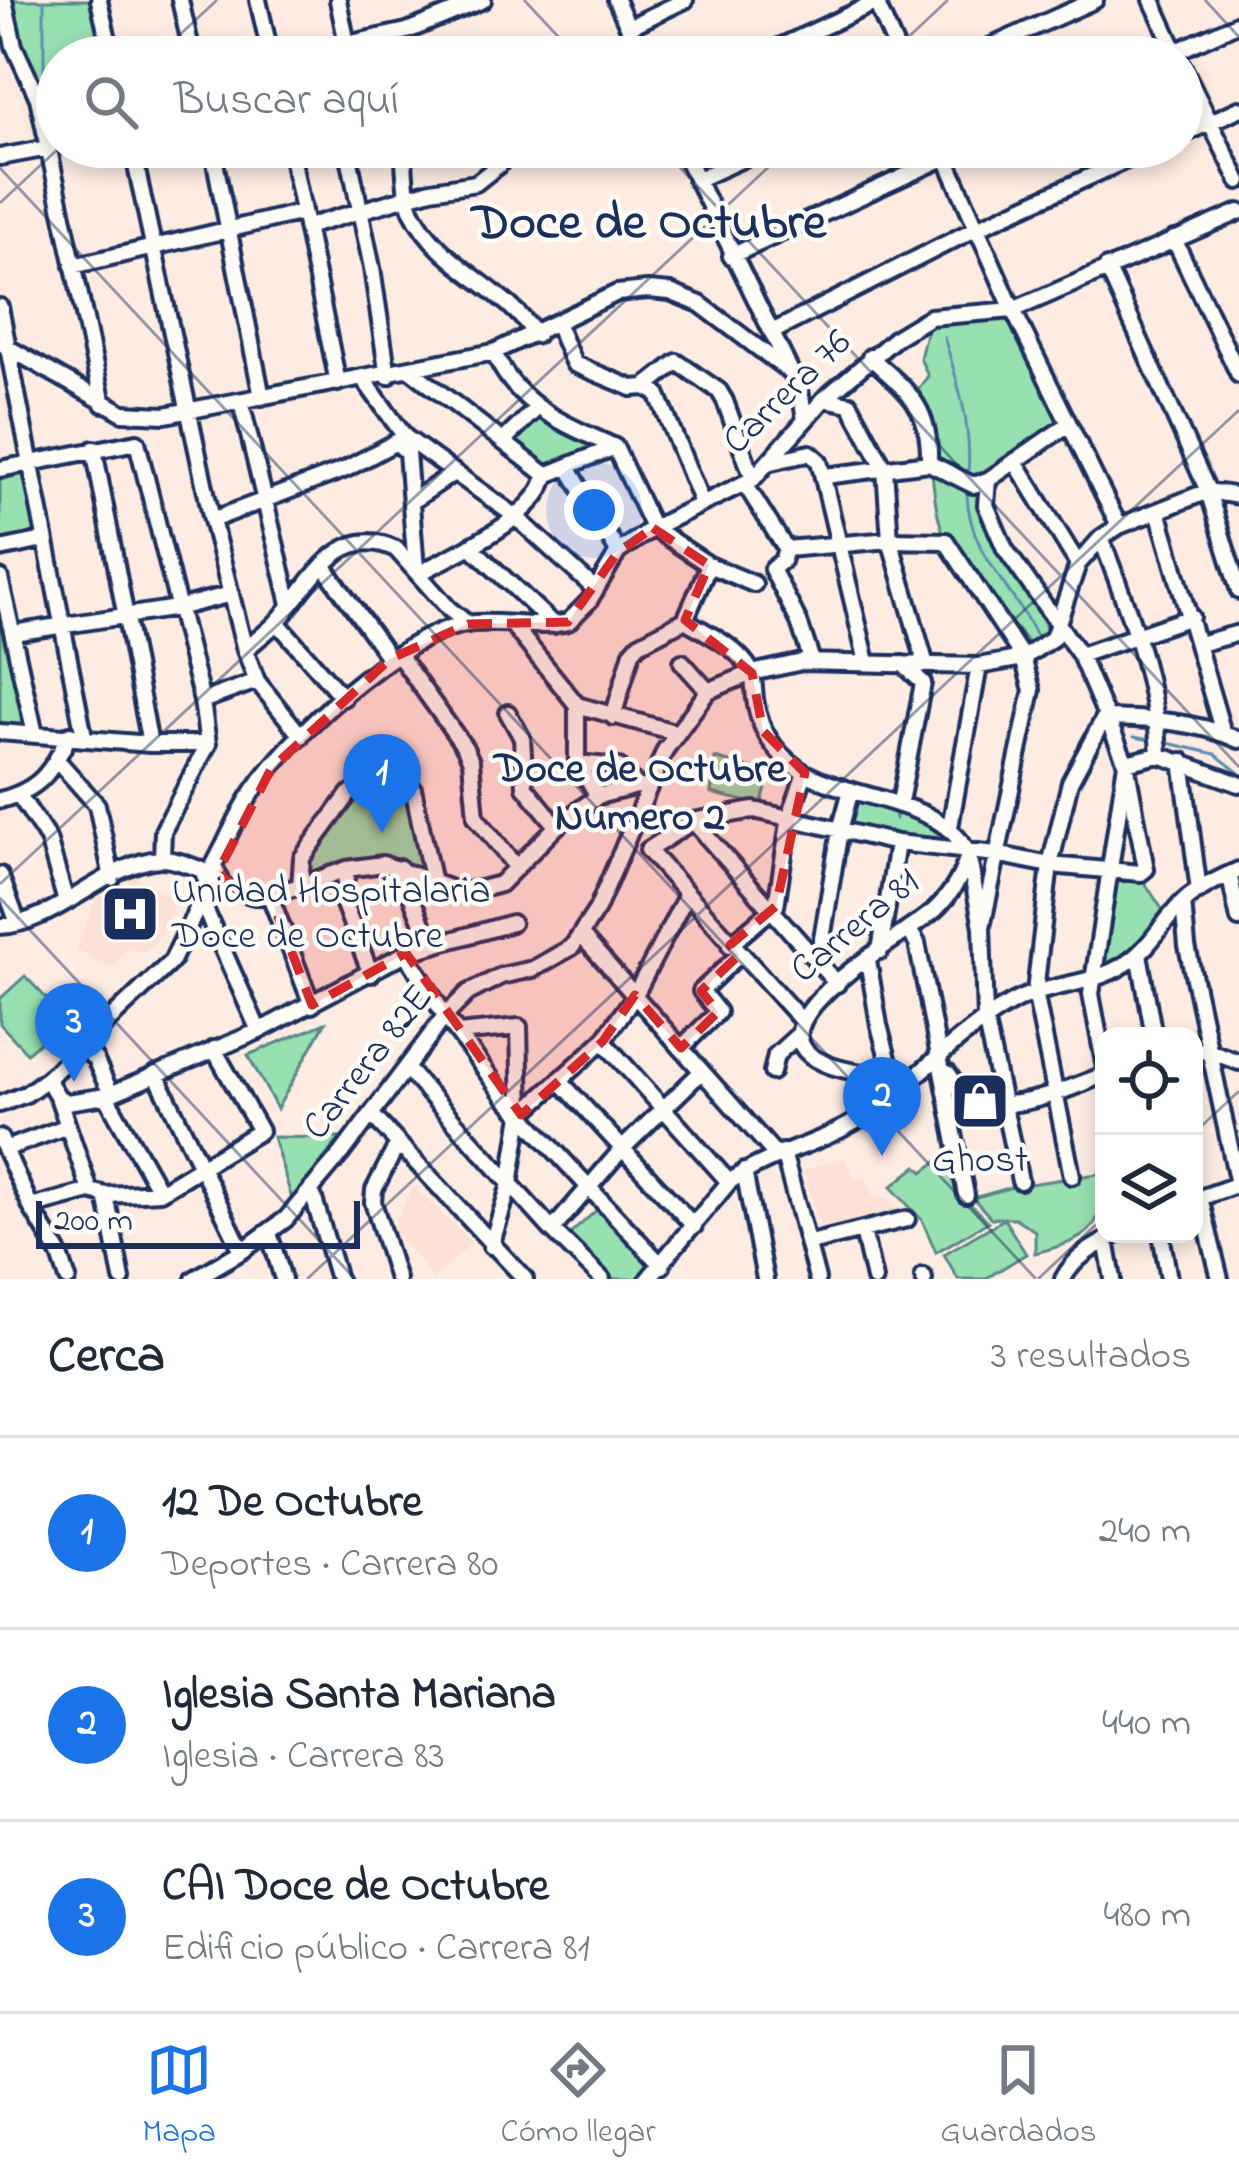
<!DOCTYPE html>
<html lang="es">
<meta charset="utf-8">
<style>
body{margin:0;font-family:"Indie Flower",sans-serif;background:#f6f6f7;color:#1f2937}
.controls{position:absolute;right:36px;bottom:36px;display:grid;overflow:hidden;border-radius:24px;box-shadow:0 6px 18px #0003}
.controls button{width:108px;height:108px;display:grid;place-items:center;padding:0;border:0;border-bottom:3px solid #e0e1e3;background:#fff;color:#1f2937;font:60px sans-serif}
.scale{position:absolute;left:36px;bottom:30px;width:324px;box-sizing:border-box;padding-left:12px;border:6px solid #1b2f5e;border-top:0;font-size:33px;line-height:42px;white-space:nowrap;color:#1b2f5e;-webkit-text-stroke:9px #fdfcf7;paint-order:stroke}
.you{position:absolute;left:594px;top:510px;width:42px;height:42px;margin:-30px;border:9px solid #fff;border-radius:50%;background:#1a73e8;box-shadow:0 0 0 18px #1a73e833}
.badge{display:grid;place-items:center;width:78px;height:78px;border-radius:50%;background:#1a73e8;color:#fff;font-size:39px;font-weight:700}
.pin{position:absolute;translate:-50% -99px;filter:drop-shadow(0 3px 6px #0008)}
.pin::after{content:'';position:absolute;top:63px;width:42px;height:36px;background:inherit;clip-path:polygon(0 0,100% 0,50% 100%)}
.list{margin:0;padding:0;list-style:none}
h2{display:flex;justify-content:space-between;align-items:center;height:156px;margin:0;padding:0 48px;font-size:51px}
h2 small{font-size:39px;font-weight:400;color:#747a83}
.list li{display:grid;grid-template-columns:78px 1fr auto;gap:36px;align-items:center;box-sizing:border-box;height:192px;padding:0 48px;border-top:3px solid #e0e1e3}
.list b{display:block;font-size:45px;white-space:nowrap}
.list p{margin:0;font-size:39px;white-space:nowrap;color:#747a83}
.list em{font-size:39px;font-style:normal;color:#747a83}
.icon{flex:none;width:66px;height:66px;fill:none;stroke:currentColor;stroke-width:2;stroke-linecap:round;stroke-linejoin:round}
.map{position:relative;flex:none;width:1239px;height:1279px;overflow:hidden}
.search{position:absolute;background:#fff;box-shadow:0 6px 18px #0003;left:36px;right:36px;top:36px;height:132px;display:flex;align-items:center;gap:30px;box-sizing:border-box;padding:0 42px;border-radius:66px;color:#747a83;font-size:45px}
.sheet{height:732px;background:#fff}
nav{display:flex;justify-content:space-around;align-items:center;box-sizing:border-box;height:168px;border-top:3px solid #e0e1e3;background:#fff;font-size:33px;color:#747a83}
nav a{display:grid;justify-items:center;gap:6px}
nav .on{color:#1a73e8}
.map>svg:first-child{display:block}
.built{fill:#fee1d5}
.green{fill:#97e0b0;stroke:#598887;stroke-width:3}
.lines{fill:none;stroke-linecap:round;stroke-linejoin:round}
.stream{stroke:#5b8eb0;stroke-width:3}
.minor-casing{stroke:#1b2f5e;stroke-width:22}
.minor{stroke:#fdfcf7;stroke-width:14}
.marked{fill:#d62828;fill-opacity:0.2;stroke:#d62828;stroke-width:9;stroke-dasharray:24 15;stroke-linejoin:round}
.ticks{fill:none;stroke:#1b2f5e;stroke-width:3;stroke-opacity:0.45}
.labels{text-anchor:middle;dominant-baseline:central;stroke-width:9;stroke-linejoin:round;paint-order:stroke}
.street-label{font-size:39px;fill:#1b2f5e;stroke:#fdfcf7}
.poi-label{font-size:39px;fill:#1b2f5e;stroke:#fdfcf7;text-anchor:start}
.neighbourhood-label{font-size:42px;font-weight:bold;fill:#1b2f5e;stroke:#fdfcf7}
.district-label{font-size:51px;font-weight:bold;fill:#1b2f5e;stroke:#fdfcf7}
</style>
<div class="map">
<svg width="1239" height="1279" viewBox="0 0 1239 1279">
<rect width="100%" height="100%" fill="#feece3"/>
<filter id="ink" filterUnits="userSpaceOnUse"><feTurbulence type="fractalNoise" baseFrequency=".00833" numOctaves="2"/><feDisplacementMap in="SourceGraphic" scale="24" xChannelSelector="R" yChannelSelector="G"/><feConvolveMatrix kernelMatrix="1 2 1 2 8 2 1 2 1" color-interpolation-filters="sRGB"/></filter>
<g filter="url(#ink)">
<path class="built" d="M135,876L176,900L161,934L144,954L127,946L112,968L76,950L95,900L104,892H117Z
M845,1158L854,1179L867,1177L873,1197L887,1198L897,1210L819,1228L804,1170Z
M413,1186L472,1243L433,1279L392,1227Z"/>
<path class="green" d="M11,0H95L107,57H57V95L41,92L20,43Z
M1013,310L1069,424L989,480L988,534L1044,622L1048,636L1029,644C1009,619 958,565 946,540C926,494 937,437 916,392L928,376L920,358L930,317Z
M536,417L596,448L549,468L511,444Z
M29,473L44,532L0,541V480Z
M0,617L29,729L0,727Z
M715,758L770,774L761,805L711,793Z
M404,788L423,872L375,857L300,876L349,799Z
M852,794L896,808L895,820L899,809L938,824L961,851L848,832Z
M1110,874L1141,877L1164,912L1136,951L1101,972Z
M25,976L66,1019L27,1053L0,1024V999Z
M325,1023L277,1109L248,1055Z
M273,1137L340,1138L292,1199Z
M951,1151L961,1195L988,1222L936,1252L922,1220L891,1187L917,1166L923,1172Z
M1104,1173C1104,1230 1090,1239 1035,1253V1231L1015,1218H991L973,1198L1016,1186Z
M600,1207L652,1264L637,1279H607L567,1237Z
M1004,1219L1026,1254L985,1279H958L944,1254Z"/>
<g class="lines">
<path class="stream" d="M44,70V0
M944,337C958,383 972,426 968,474
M967,490C967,554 1013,585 1038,640
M1134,737L1150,740
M1168,743L1215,754L1239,773"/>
<defs>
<path id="minor" d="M4,0L14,46L38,98L103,404
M99,0L112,57
M180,0L193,57
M258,0L271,57
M338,0L347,44
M616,0L642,57
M875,0L900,57
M1152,0L1177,55
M629,27L685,0
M382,37L386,57
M286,57L407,31L483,0
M758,57L881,0
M967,57L1095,0
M1164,57L1239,23
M1182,65L1239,181
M38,98L57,101
M1182,135L1239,109
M132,147L212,520L245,650L257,681L301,736
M212,147L262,397
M290,147L338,383
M347,147L372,268L388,376
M403,147C405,167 404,193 412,211C440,268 502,285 536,335
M681,147L800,390L805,420
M941,147L1013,310L1119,526
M0,157L48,148
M696,180L769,147
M306,227L431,190L476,183L500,164
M1174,239L1239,375
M731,256L968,147
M73,266L303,212
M1107,267L1208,491L1239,591
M0,307L84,736
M557,325L574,364L632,388L645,387L657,393L702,503
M772,332L977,228L1155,147
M0,343L123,413L165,415L494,352L617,293L648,290L670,292L700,304L790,372
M494,352C516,406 565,424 615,447L653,528L709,565L754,584
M870,357C908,391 931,407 929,463
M412,371L546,475
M362,377L405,437L515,516L596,590
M645,387L677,362L719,391L725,401L753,479
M824,399L850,404L885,469L890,540L926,665
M241,402L290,604
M503,441L535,410
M94,449L150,744
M1015,461L1078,564
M771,462L810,453L819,461L867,662
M929,463L973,485L988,480L1069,424
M568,467L618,552
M0,469L137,442L202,701L208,744L163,831L162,858
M825,476L929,463
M745,484L786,549
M411,502L452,474
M1158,511L1223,733
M212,520L346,469L396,442L407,452L416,569
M1101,538C1128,609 1156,679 1159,755
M470,546L554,625
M0,549L44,540
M323,565L390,659
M420,573C456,553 538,518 546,475L615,447
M0,578L35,734
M685,620C708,634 738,647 751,671C754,679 754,691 755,699C759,729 773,751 797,768C846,801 943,797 968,854C963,876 952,893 936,909C911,933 759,1014 810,1055C834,1074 880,1074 909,1080
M277,622L343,698
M514,627L577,705V763L598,796
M13,633L177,608L231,594
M1199,644L1239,633
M245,650C255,641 266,633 275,624C308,590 336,520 396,549L449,609L468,624
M398,654L465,748L471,761L476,817L516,867
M1080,655L1191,617
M812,661L799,622L772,569L782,561L786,549L890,540L946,541L1023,658L1032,690L982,927
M682,662L708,691
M202,701L257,681
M577,705L674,732
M508,713L522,738L525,787L557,826
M613,717L632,652L639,644L685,620L709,565
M0,732L150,744H208
M57,760L97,805L112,878
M1182,761L1199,891
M577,763L619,767L637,786
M413,788L433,883
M19,795L48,839L66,902
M901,797L923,683L903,664
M0,800C42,789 51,771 70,734
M693,821L837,984
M950,827L979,666
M969,859L982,927L985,1019L1020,1181
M400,868L431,946
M347,869L343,902L371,974
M211,870C225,846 235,819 250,796C285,740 400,634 466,624C499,619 533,630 568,622L589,601L618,552L653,528L753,479L824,399L897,337L930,317L1013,310L1239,212
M0,875L18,923
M1225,876L1231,882L1239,919
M219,886L254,896H270L347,869L383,864L460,892L481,889L500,884L557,826L598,796L637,786L647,788
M300,886L302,858L349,794
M270,896L312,1005
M201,900L259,1031
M1183,902L1187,946L1238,1184
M0,926C56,924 108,862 160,859C175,858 193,867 207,872
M909,930L917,943L966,1195
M582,936L775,1154
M730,945L776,906L790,816L805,773
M880,951L897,843
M406,953L445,1016L505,1097L662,1266
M1139,954L1154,1036
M868,960L879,1025L893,1077
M818,963L840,830L851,790
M801,1020L648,850L693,821L754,810L897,843L996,854L1050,865L1141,873L1146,869L1126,763L1080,655L1005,549L986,505L988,480
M458,1033L519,1027L521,1115
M603,1041L729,1182
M80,1044L95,1059L111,1094
M681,1048L718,1012L701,991L739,955
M1194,1051H1209L1239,1062
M1104,1063L1091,994L1126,763L1159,755L1239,784
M406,1068L552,1230L602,1279
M772,1072L776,1055L799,1034
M948,1073C982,1131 1055,1093 1104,1075
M156,1074L242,1251
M47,1079L58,1097L67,1102L106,1096L259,1031L406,953L512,923
M559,1080L694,1226
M106,1096L160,1192
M58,1097L90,1191
M0,1104L26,1094L47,1079L172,961L208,886L204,875L216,870L221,883L215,888L208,886
M371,1114L525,1279
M0,1138L31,1207L60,1255L68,1279
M5,1149L68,1126
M783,1152L817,1279
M744,1171L765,1279
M1072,1176L1035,992L1050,865L1070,782L1104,718C1150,719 1197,721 1239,740
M311,1189L338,1279
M106,1195L122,1279
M1200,1198L1220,1279
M1194,1200L1239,1184
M31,1207L90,1191L106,1195L160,1192L260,1131L214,1049
M552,1230L622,1149L701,1072
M863,1231L874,1279
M269,1233L283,1279
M1161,1234L1169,1279
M1106,1240L1113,1279
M810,1243L907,1219
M491,1246L510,1184L521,1115L603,1041L635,995L686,896
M923,1276L924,1279
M194,1279L242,1251L286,1219L342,1153L445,1016L468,993L501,976L533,969L572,947L597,909L665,750L708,691L752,673L802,662L979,666L1023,658L1053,638L1078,564L1101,538L1119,526L1208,491L1239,496
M397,1279L373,1202L374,1190L398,1143
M648,1279L729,1182C770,1153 819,1145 861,1118C916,1083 957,1032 1015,1001C1051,983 1092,986 1127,963C1151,947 1163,921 1183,902C1198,888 1220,878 1239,870
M1063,1279C1075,1256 1095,1246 1118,1234"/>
</defs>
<use href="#minor" class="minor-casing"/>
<use href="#minor" class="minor"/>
</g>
</g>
<path class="marked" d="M653,528L709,565L685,620L752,673L763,731L805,773L776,906L730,945L739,955L701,991L718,1012L681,1048L635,995L603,1041L521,1115L406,953L312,1005L270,896L239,892L218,872L271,769L390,659L468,624L568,622L618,552Z"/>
<path class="ticks" d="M524,0L577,57M1205,0L1239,37M156,57L217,0M887,57L948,0M661,147L1239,767M0,168L1036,1279M0,203L60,147M0,884L790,147M0,898L355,1279M1194,1133L1239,1091M307,1279L1239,410M1038,1279L1104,1217"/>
<defs>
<symbol id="hospital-square" viewBox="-11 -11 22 22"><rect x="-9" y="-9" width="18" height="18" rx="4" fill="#1b2f5e" stroke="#fdfcf7"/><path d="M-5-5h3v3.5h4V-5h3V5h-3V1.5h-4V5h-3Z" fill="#fff"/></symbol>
<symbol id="shop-square" viewBox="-11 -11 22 22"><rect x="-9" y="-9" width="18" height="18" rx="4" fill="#1b2f5e" stroke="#fdfcf7"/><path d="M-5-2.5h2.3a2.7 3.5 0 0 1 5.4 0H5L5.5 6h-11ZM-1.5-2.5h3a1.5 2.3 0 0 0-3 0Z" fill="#fff"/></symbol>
</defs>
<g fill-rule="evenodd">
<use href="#hospital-square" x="97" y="881" width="66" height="66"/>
<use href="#shop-square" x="947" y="1068" width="66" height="66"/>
</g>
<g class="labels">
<g class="street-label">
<text transform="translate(788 393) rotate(-44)">Carrera 76</text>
<text transform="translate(856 927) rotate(-40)">Carrera 81</text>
<text transform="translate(369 1063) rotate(-52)">Carrera 82E</text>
</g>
<g class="poi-label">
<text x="172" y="892">Unidad Hospitalaria<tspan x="172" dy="45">Doce de Octubre</tspan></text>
<text x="980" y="1161" text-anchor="middle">Ghost</text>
</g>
<g class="neighbourhood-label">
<text x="640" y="770">Doce de Octubre<tspan x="640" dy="48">Numero 2</tspan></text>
</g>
<g class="district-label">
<text x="649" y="224">Doce de Octubre</text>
</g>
</g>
</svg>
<div class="controls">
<button><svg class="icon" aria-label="locate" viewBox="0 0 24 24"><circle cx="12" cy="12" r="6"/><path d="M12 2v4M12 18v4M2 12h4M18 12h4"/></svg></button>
<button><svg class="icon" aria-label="layers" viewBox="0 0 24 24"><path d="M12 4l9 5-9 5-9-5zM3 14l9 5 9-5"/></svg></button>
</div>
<div class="scale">200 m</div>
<div class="you"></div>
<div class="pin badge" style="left:382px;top:833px">1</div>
<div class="pin badge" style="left:882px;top:1156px">2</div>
<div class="pin badge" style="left:74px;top:1082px">3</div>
<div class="search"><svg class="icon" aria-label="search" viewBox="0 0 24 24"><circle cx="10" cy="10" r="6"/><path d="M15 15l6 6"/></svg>Buscar aquí</div>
</div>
<section class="sheet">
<h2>Cerca<small>3 resultados</small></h2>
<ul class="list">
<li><span class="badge">1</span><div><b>12 De Octubre</b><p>Deportes · Carrera 80</p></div><em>240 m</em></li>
<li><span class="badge">2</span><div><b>Iglesia Santa Mariana</b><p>Iglesia · Carrera 83</p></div><em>440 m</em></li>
<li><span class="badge">3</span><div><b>CAI Doce de Octubre</b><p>Edificio público · Carrera 81</p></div><em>480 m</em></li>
</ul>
</section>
<nav>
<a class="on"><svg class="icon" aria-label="map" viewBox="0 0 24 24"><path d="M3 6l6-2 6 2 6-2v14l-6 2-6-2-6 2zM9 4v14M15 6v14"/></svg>Mapa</a>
<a><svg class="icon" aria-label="directions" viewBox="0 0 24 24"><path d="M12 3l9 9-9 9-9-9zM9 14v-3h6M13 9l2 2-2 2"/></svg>Cómo llegar</a>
<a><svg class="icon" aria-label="saved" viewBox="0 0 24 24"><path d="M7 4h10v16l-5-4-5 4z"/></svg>Guardados</a>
</nav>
